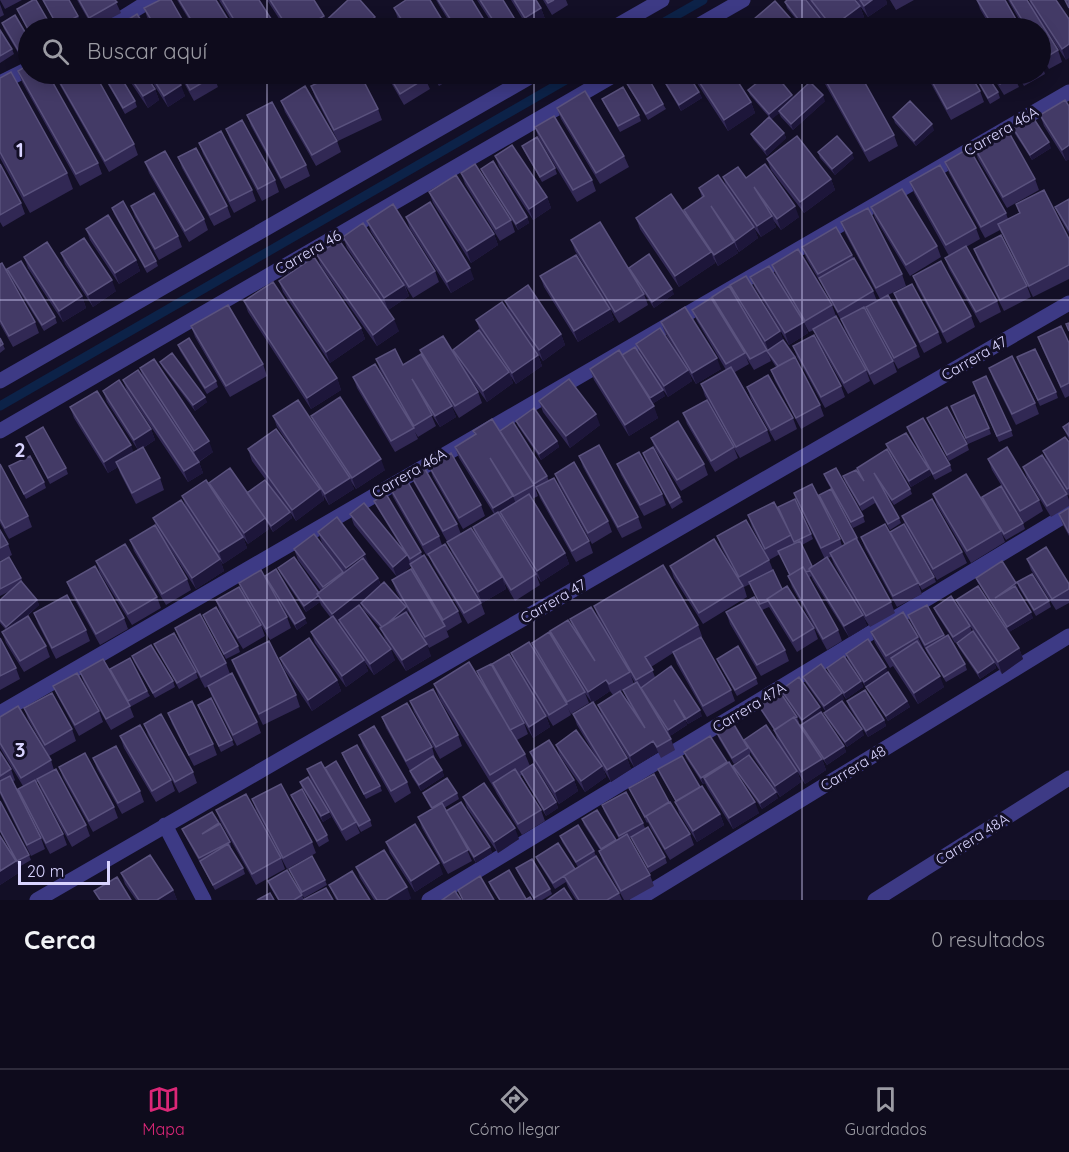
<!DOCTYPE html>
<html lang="es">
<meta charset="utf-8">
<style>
body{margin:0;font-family:Quicksand,sans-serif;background:#171425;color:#f1f3f6}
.scale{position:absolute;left:18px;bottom:15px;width:92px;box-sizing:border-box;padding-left:6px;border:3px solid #d9d4ff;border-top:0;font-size:16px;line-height:21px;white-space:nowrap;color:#d9d4ff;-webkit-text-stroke:4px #130f26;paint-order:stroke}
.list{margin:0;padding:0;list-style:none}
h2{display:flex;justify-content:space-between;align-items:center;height:78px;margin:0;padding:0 24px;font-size:26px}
h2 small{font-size:20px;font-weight:400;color:#9b9ba3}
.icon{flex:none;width:33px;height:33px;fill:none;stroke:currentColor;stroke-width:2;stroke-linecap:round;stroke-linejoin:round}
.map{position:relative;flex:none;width:1069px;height:900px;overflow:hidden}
.search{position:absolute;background:#0e0b1c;box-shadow:0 3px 15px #0003;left:18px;right:18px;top:18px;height:66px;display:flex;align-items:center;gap:15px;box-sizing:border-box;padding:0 21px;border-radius:33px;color:#9b9ba3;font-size:22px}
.sheet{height:168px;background:#0e0b1c}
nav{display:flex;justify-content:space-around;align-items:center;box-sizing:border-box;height:84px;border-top:2px solid #2e2b3b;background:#0e0b1c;font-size:16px;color:#9b9ba3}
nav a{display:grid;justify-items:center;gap:3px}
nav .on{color:#db2777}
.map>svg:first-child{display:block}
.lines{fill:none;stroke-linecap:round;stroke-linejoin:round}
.stream{stroke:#0c2248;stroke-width:9}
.minor{stroke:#3d3a85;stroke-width:15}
.wall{fill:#312854;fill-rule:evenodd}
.shaded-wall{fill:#1d163a}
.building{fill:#433a66;stroke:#5a527e;stroke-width:1.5}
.grid{fill:none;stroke:#d9d4ff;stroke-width:1.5;stroke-opacity:0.55}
.labels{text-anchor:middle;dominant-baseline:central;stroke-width:6;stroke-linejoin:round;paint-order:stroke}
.street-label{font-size:15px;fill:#d9d4ff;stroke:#130f26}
.grid-label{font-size:20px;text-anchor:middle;font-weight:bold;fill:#d9d4ff;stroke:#130f26;stroke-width:6;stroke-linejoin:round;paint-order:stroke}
</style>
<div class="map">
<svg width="1069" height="900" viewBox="0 0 1069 900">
<rect width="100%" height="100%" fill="#130f26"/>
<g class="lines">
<path class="stream" d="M654,28L703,0
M0,406L576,74"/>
<path class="minor" d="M106,28L151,0
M613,28L662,0
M694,28L743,0
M0,83L28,69
M0,381L535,74
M0,431L616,74
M0,713L1069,92
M165,825L204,900
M37,900L1069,303
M429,900L1069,513
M637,900L1069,636
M875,900L1069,778"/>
</g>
<path class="wall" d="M0,0H22L5,9Z
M43,0L78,16L80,22L68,28H58Z
M77,0H115L121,13L93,28Z
M177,0H216L233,28H194Z
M219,0H259L277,28H236Z
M267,0H314L324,16L326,21L375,17L379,28H285Z
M436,0H472L489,28H453Z
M477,0H503L519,28H495Z
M511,0H536L541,8L545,19L530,28H528Z
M543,0H566L568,5L552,15Z
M807,0H855L860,6L864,17L849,28H829Z
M856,0H886L887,4L868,17Z
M890,0H914L896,10Z
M977,0H1005L1021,28H991L980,9Z
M1008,0H1027L1032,9L1029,0H1056L1066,60L1037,16L1058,50L1062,62L1049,69L1041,56V28H1024Z
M785,2L828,28H803L787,8Z
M0,4L4,15L0,17Z
M144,8L187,28H154L148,20Z
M394,8L447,28H404L398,19Z
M17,9L51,26L52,28H28V31Z
M2,23L28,37V51L20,56L4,29Z
M0,30L12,49L14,54L0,63Z
M1041,62L1045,74L1024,86L1017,74H1041Z
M18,71L98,163L102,174L80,186L22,82Z
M54,74H95L134,144L138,155L109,172L57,80Z
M102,74H119L135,101L137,107L125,114Z
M125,74H145L155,89L159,100L148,108Z
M147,74H174L185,96L168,107Z
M179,74H213L218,87L194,101Z
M386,74H423L430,89L404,105Z
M431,74H459L439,86Z
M659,74L699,92L702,98L681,111L661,77Z
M691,74H733L751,102L755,113L728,131Z
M822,74L894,135L898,146L869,162L825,84Z
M927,74H970L980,91L984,102L951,120L929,80Z
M973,74H986L998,92L1000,98L990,104Z
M991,74H1013L1019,87L1004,95Z
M0,78L67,173L73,189L30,213L0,158Z
M626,82L663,104L666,109L648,120L629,88Z
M311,86L378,109L382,120L338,141L315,97Z
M748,90L792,95L793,98L825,101L793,130L781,117L779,113L771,119L784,133L786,138L767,156L753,139L751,134L769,117L750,95Z
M602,99L639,115L641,121L620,132L604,104Z
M281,101L337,141L341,152L316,166L285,112Z
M1069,106V159L1066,161L1044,126L1040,115Z
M557,108L624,156L629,167L600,184L561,119Z
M247,115L306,165L310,176L285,189L251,126Z
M893,117L934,130L916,146L895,123Z
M535,127L592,180L596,191L577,202L539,139Z
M1013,128L1051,148L1032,160L1015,134Z
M226,129L275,180L279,192L262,201L230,140Z
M199,143L252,190L256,201L234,213L203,154Z
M522,146L555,168L557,174L542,182L524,151Z
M974,147L1035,179L1039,190L1007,208L978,159Z
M818,152L854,158L835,175L820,158Z
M495,156L547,197L551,208L533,220L499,167Z
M178,157L227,206L231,217L214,226L182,168Z
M767,159L831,179L835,190L804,213L771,170Z
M145,162L204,219L208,230L189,242L149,173Z
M945,162L1006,213L1008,219L1019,213L1016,204L1069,239V279L1033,297L1000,230L985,238L949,173Z
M0,164L21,203L25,214L3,227L0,222Z
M481,169L527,217L529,223L518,230L483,174Z
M461,173L511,220L515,232L500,241L465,184Z
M723,177L746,178L799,217L781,230L773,220L776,227L761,237L754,228L758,238L739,252L735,246L738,253L718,266L713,258L715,263L679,287L640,229L636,218L686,215L684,210L702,198L699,188L727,189Z
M910,182L976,228L980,239L966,247L997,301L1001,312L980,323L949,269L945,258L949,256L914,193Z
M429,192L494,234L498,245L471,263L433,203Z
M1069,199V234L1060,218L1055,207Z
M131,206L178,236L182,247L159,260L135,217Z
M871,207L937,246L941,257L910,276L875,218Z
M112,208L156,261L158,266L147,273L114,214Z
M406,217L474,279L451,293L410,229Z
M367,221L435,271L439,282L413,298L405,285L409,296L388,310L347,248L343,237L403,282L371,232Z
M841,222L902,274L906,286L888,295L916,346L920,357L898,369L870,318L866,309L865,310L893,361L897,372L874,385L845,330L842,322L822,285L806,258L802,247L852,255L873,291L877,301L880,299L845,233Z
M86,229L136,260L140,271L119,284L90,240Z
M571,240L644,294L648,305L619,323L575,251Z
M974,249L1027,286L1031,297L1004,311L978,260Z
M61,253L116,291L93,307L65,264Z
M317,255L399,331L377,346L321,266Z
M24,257L82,296L86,308L63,322L28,268Z
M0,264L35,322L39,333L13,347L0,324Z
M772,265L832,305L836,316L866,370L870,381L848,394L817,340L814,330L809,332L804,323L808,333L789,345L755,288L750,277L800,316L776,276Z
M629,268L674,294L654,308L631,274Z
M7,269L55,317L57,323L44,331L9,275Z
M540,276L610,309L614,320L578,342L544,287Z
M913,276L971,316L975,327L947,343L917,287Z
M279,281L361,328L365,339L330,363L283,292Z
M730,285L780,331L783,340L820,405L824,416L801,429L775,381L771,370L776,367L769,356L767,351L768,350L740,306L767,350L771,361L754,370L746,357L749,364L735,372L767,430L771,441L740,458L734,448L738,458L715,472L687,424L683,413L730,439L705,396L701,384L726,370L697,321L692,310L715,303L712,297L734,296Z
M894,293L938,332L942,343L924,353L898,304Z
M244,301L337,378L341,390L311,409L248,312Z
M505,301L561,334L565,345L543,361L509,312Z
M476,320L538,355L542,366L516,384L510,375L513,383L487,402L469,377L478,392L482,403L459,418L449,401L456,417L440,427L430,412L436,426L418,437L415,432L418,439L395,452L357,388L353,377L402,408L380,370L376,359L403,365L423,358L420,350L455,354L453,350L480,331Z
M661,322L721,369L696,384L688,371L692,381L668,397L648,368L665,396L652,404L658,418L629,436L594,380L590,369L622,356L640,354L636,344L685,366L665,333Z
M191,326L263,364L267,376L230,397L195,337Z
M1038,337L1069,343V396L1065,398L1042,348Z
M0,338L5,349L0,353Z
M178,345L216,381L218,387L207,394L180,351Z
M793,346L841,386L845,397L825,408L797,357Z
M1017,357L1056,392L1058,398L1040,406Z
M160,362L207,402L195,411L163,368Z
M140,368L213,452L199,462L203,473L188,482L127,391L123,380L143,378Z
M989,368L1035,403L1039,414L1016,425L993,379Z
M747,387L793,418L797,429L775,441L751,399Z
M975,388L1011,430L1013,436L999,442Z
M103,391L151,429L155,440L143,448L160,478L164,490L136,504L120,473L118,467L108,473L74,418L70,407L134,453L138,450L107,402Z
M539,401L600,425L570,448L543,412Z
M951,406L989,428L991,434L968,444Z
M273,416L315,427L311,416L385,470L356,489L350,480L354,489L329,505L323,495L324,500L296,521L290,512L292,518L273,532L267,523L269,529L248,544L240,533L243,537L247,548L223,564L186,507L182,496L212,490L209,483L247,493L288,510L252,461L248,449L302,464L277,427Z
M927,418L967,444L969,450L949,461Z
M516,421L557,441L559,447L541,460L518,426Z
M1069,423V440L1063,427Z
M907,427L950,465L952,471L935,480L909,433Z
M473,431H500L547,476L549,481L589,541L593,553L576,562L540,498L537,489L536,490L538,496L532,499L565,553L569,564L541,582L529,564L536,574L540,585L515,601L504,582L506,589L482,603L452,553L448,543L414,483L409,472L457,524L461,534H475L473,527L494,514L459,458L455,447L475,435Z
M26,437L66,468L68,474L50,484L28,442Z
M651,438L704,464L708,475L681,491L655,449Z
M1069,442V496L1047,462L1043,451Z
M886,444L929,469L931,475L911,487L888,450Z
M643,453L680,497L683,502L672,509L645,459Z
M579,456L638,517L642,528L622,538L583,467Z
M988,459L1039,500L1043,511L1024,523L992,470Z
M0,464L28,516L32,527L9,539L0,523Z
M617,464L662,494L666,505L644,516L621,475Z
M9,466L44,482L46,488L26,499Z
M429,466L481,505L485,516L463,529L433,477Z
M1023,467L1067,494L1069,500V506L1051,517L1027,478Z
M857,468L910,489L912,494L894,505L884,491L899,518L901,523L890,530L875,503L862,511L845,482L843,476L859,473Z
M555,474L608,521L612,532L592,544L559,485Z
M824,474L863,516L865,522L853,528L826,480Z
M389,486L439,536L442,545L481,603L485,614L468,624L433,565L429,555L427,556L393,497Z
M794,493L840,539L842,546L845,544L819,495L857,538L891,602L895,613L870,627L863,616L867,626L849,637L813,580L811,576L809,578L838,630L842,641L827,650L792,587L788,576L789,575L780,554L769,560L752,527L748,515L790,534L778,507L811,534L813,539L802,545L812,566L825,559L798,504ZM831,557L834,564L861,612L827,558Z
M933,494L984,503L982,497L1023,523L1025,529L1006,540L1002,534L1005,542L971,563L937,505Z
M374,501L421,552L422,556L458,611L462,622L447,631L446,629L449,637L429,648L408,611V612L407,614L431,656L406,671L385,639L381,629L363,609L362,606H360L395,660L374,675L364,661L368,671L346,687L315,643L311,632L331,618L321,605L320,602L306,612L280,573L278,568L319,593L321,591L298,560L294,549L343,573H344L322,543L318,532L369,565L378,578L381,585L403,604L396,591L392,580L397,577L354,525L350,514L403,550L376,506ZM411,566L412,570L399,576L403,573Z
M1069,508V536L1063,525L1059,514Z
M902,516L962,552L967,563L937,580L906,527Z
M153,518L220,559L224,571L196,589L161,535L187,579L191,590L166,605L134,551L130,540L157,528Z
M0,530L8,544L12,555L0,561Z
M890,533L934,577L936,582L922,590L918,583L922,594L897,607L865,548L861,537Z
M717,536L769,560L773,570L782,589L814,628L818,639L797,652L771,610L769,607L762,610L750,584L744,587L747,597L703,624L674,578L670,566L734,571L721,547Z
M1027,559L1069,584V603L1056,610L1031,570Z
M96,561L157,597L161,608L132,625L100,573Z
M0,562L21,578L23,583L37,600L39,605L23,620L46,646L50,657L24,672L6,643L2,632L6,630L0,623V600L12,590L0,596Z
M265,578L307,623L297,630L274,594L287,617L291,628L270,640L243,594L239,583Z
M976,578L1016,583L1018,589H1017L1033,618L1009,632L978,583Z
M67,582L124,618L128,629L100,645L71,593Z
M1017,582L1049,601L1051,607L1036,616L1019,588Z
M216,600L261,625L265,636L243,649L220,612Z
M956,600L1019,648L1023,659L1002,674L970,626L972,632L994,662L996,668L980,679L959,648L957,643L971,633L955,643L936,613L934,608L960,610Z
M594,606L698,625L702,636L693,641L731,690L735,701L707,717L677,664L673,653L651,667L655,677L702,716L688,724L684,718L687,725L670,736L662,724L671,739L675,750L661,758L658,752L634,767L602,716L598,705L613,695L610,691L592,703L585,693L589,703L571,714L568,708L571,715L553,726L515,664L511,653H535L532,643L553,639L550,631L573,628L570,619L611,641L598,617ZM631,676L635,683L623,690L628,702L621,691L634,684Z
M726,612L785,650L789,661L761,676L730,624Z
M34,613L86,630L90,641L56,659L38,624Z
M203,615L238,646L240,652L226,659L205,620Z
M908,615L944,635L965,664L967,670L946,682L928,654L910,621Z
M175,628L226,663L230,674L257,722L261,733L237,746L212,697L208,686L205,688L179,639Z
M871,632L918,637L923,648L944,687L918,704L895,669L893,666L890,668L875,643Z
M0,638L16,668L20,679L0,690Z
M154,644L196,672L198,678L179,689L157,649Z
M846,654L888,673L907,701L910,707L888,721L848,660Z
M132,656L173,681L175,687L155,698L134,662Z
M280,658L337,680L341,691L312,711L284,669Z
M717,659L756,678L758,684L737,696L719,664Z
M232,660L296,695L300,707L263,725L236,671Z
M492,664L546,716L550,727L533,738L514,705L524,723L528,734L517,740L525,754L530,766L556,802L558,808L546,816L522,775L520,776L541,810L545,821L522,835L497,794L495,790L440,700L434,684L481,682L477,671L495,672Z
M827,668L861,681L863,687L846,699L829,674Z
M110,669L147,691L150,696L130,707L134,717L111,730L84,683L80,672L112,675Z
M803,677L844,699L826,712L805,682Z
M53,686L99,711L103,722L79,736L58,697Z
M781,690L822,713H821L844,746L846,752L827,765L807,737L822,759L826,770L805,784L797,771L801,782L780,797L750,752V754L734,764L719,739L717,733L747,746L744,740L778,742L774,730L759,708L757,703L797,717L799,722L798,723L803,730L801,725L803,724L783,695Z
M410,701L458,735L462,746L440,759L414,712Z
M847,701L884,720L886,726L868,737L849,707Z
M198,705L232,740L234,745L221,752Z
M24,708L72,729L76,741L49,756L28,719Z
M168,713L213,744L217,755L194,766L172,724Z
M824,713L864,735L847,747L827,719Z
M573,714L627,758L631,769L611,782L577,725Z
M0,717L51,760L54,770L86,825L90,836L72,847L41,790L38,782L36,783L63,834L67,845L50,854L22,800L18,789L23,786L0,748Z
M382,717L432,747L435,758L442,770L444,776L421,791L412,777L410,771L386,728Z
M144,724L193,772L197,783L179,793L148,735Z
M359,735L407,782L411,793L395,803L363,746Z
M120,736L171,780L175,791L156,802L124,748Z
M556,745L602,766L606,777L585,792L560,756Z
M0,752L11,769L15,780L13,782L41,838L45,849L31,856L0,794Z
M530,752L574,780L578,791L559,804L534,764Z
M684,752L727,763L759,813L733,829L708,789L705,783L703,784L686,758Z
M342,753L380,786L382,791L366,799L344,759Z
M93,758L140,791L144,802L122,814L97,769Z
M733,766L778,798L762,809L736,771Z
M59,767L114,807L118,818L93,832L63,778Z
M325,768L370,820L372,826L361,832L356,824L360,833L346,841L311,781L307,769L327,773Z
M658,769L700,787L720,814L724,825L697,842L679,813L676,802L660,775Z
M300,782L331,817L323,822L302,788Z
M629,788L669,802L690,834L694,845L670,860L650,827L648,822L647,823Z
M423,793H457L459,799L444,808L446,811L490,847L492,853L476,863L465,845L472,861L448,874L422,828L418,817L431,809L425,798Z
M291,795L327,835L329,841L319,847L294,801Z
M463,797L519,839L498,853L467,808Z
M252,799L312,842L316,853L287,869L256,810Z
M0,801L29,855L31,860L19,867L16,862L20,872L0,885V836L15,859L0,832Z
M602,805L643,823L645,828L665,857L667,863L650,873L633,842L631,837L629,838L650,875L654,886L629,900H624L603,862L599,851L600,850L584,825L582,819L616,840L619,839L604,811Z
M216,810L281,858L285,869L256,885L220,821Z
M219,824L230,842L231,848L243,868L245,874L215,890L184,834L182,829Z
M560,836L594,851L596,856L619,893L622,900H576L568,887L566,882L555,889L538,862L536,857L575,869L578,867L562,842Z
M386,842L443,874L415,892L390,853Z
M356,867L411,898L408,900H374L360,878Z
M516,868L550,889L552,894L542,900H534L518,873Z
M289,869L325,880L327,885L304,898L292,874Z
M121,873L173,890L177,900H136L125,884Z
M268,881L302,895L304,900H333H278L270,887Z
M489,882L526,899L532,900H499L491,888Z
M329,885L370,900H336Z"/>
<path class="shaded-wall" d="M872,0H886L887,4L868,17L864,6Z
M860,6L864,17L849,28H833L832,27Z
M541,8L545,19L528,28L525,18Z
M324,16L328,27L326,28H304Z
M375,17L379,28H362Z
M516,21L519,28H505Z
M1069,44V58L1066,60L1062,49Z
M787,74H797L789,80Z
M181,85L185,96L168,107L164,96Z
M155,89L159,100L148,108L143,96Z
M699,92L702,98L681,111L679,105Z
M792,95L794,101L771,120L769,114Z
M823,95L825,101L793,130L791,124Z
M751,102L755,113L728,131L724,120Z
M932,124L934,130L916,146L914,141Z
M784,133L786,138L767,156L765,150Z
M1049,142L1051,148L1032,160L1030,155Z
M1069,145V159L1066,161L1062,150Z
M852,153L854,158L835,175L832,169Z
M831,179L835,190L804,213L800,202Z
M547,197L551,208L533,220L529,209Z
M795,206L799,217L781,230L777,219Z
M772,216L776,227L761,237L757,226Z
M527,217L529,223L518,230L516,224Z
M754,227L758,238L739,252L735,241Z
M494,234L498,245L471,263L467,251Z
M734,242L738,253L718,266L714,255Z
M711,252L715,263L679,287L675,276Z
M136,260L140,271L119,284L115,273Z
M470,268L474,279L451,293L447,282Z
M112,280L116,291L93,307L88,295Z
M404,285L409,296L388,310L384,298Z
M672,289L674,294L654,308L652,302Z
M82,296L86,308L63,322L59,311Z
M610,309L614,320L578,342L574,331Z
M394,319L399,331L377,346L373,335Z
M804,322L808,333L789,345L785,333Z
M361,328L365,339L330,363L326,352Z
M780,331L784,342L769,352L765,341Z
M561,334L565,345L543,361L539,350Z
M538,355L542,366L516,384L512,373Z
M717,358L721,369L696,384L692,373Z
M688,370L692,381L668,397L664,386Z
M509,372L513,383L487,402L483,391Z
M337,378L341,390L311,409L307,398Z
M663,390L665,396L652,404L650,398Z
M205,397L207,402L195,411L193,405Z
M452,406L456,417L440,427L435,416Z
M654,406L658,418L629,436L625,425Z
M596,414L600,425L570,448L566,436Z
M151,429L155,440L138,451L134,440Z
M209,441L213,452L198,462L194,451Z
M557,441L559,447L541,460L539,454Z
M131,445L135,456L116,462L118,467L108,473L104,462Z
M381,459L385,470L356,489L352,478Z
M199,462L203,473L188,482L184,471Z
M929,469L931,475L911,487L909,481Z
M350,478L354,489L329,505L325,494Z
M320,489L324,500L296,521L292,510Z
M513,496L517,507L500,512L502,516L497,519L493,508Z
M290,512L292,518L273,532L271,526Z
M265,518L269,529L248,544L244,533Z
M243,537L247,548L223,564L219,552Z
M565,553L569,564L541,582L537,571Z
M365,554L369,565L350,580L346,568Z
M407,555L411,566L397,578L393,567Z
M220,559L224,571L196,589L192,578Z
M343,572L347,583L327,598L323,587Z
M502,577L506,589L482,603L478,592Z
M378,578L382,590L361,603L362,606L340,622L339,620L340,622L336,625L332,614Z
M1016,583L1018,589L997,604L995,598Z
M318,596L320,602L306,612L304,606Z
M37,600L39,605L8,632L6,627Z
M406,607L408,612L385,633L383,628Z
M1031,612L1033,618L1009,632L1007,627Z
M863,615L867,626L849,637L844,626Z
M305,618L307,623L297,630L295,624Z
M427,644L431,656L406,671L402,660Z
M1019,648L1023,659L1002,674L998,662Z
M391,649L395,660L374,675L370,664Z
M364,660L368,671L346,687L342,676Z
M994,662L996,668L980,679L978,673Z
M886,667L888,673L866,688L864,682Z
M940,676L944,687L918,704L914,693Z
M337,680L341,691L312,711L308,700Z
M606,680L610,691L592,703L588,692Z
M861,681L863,687L846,699L844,693Z
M842,693L844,699L826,712L824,706Z
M907,701L910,707L888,721L886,716Z
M820,707L822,713L804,726L802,720Z
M700,710L702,716L688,724L686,719Z
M546,716L550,727L533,738L529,727Z
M685,719L687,725L670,736L668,730Z
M884,720L886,726L868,737L866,731Z
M862,729L864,735L847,747L845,742Z
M653,741L658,752L634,767L630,756Z
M844,746L846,752L827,765L824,759Z
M627,758L631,769L611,782L607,770Z
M822,759L826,770L805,784L801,772Z
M727,762L729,767L704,778L705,783L703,784L701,778Z
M602,766L606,777L585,792L581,781Z
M442,770L444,776L421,791L419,785Z
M797,771L801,782L780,797L775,786Z
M574,780L578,791L559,804L555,792Z
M776,792L778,798L762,809L760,803Z
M556,802L558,808L546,816L544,810Z
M755,802L759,813L733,829L729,818Z
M329,812L331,817L323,822L321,816Z
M720,814L724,825L697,842L693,831Z
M515,828L519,839L498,853L494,842Z
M490,847L492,853L476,863L474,857Z
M16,861L20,872L0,885V871Z
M439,863L443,874L415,892L411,881Z
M407,887L411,898L408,900H386Z
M173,890L177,900H157Z"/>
<path class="building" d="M33,0H36L51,26L46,28L28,29L17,9Z
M43,0H69L78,16L58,27Z
M79,0H115L117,2L89,18Z
M160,0H171L187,28H156L144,8Z
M179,0H216L232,26L227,28H196Z
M222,0H259L277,28H239Z
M270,0H314L324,16L304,28H288Z
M348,0H360L375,17L362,28H318Z
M406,0H430L447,28H407L394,8Z
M438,0H472L489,28H456Z
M480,0H503L516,21L505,28H498Z
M514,0H536L541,8L525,18Z
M546,0H554L548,3Z
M787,0H806L828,28H805L785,2Z
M811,0H855L860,6L832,27Z
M860,0H872L864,6Z
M977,0H1005L1021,28H994Z
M1010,0H1027L1058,50L1045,58L1041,51V28H1027Z
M1030,0H1056L1069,19V44L1062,49Z
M1065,0H1069V8Z
M775,1L799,28H750L747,25Z
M137,14L146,28H121L119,25Z
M15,15L28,37V44L18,50L2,23Z
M983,21L987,28H970Z
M0,30L12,49L0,56Z
M28,65V74H48L98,163L76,174L18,71Z
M11,72L67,173L24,196L0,152V78Z
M55,74H95L134,144L105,161Z
M103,74H119L135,101L123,108Z
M128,74H145L155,89L143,96Z
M150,74H174L181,85L164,96Z
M181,74H213L214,76L190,90Z
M336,74H360L378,109L334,130L311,86Z
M388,74H423L426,78L400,94Z
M641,74H646L663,104L646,114L626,82Z
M660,74H688L699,92L679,105Z
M694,74H733L751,102L724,120Z
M768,74H775L792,95L769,114L748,90Z
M822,74H860L894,135L865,151Z
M928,74H970L980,91L947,109Z
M974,74H986L998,92L988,98Z
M994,74H1013L1015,75L1000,84Z
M810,82L823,95L791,124L779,111Z
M305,86L337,141L312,155L281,101Z
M623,87L639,115L618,126L602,99Z
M585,91L624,156L596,173L557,108Z
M1065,100L1069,106V145L1062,150L1040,115Z
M910,101L932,124L914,141L893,117Z
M272,102L306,165L281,178L247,115Z
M554,116L592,180L573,190L535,127Z
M1032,116L1049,142L1030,155L1013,128Z
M769,117L784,133L765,150L751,134Z
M242,120L275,180L258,189L226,129Z
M1007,129L1035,179L1003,197L974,147Z
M221,131L252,190L230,201L199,143Z
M797,136L831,179L800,202L767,159Z
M837,136L852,153L832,169L818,152Z
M537,137L555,168L540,177L522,146Z
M512,145L547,197L529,209L495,156Z
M196,148L227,206L210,215L178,157Z
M969,148L1006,213L981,227L945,162Z
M165,151L204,219L185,231L145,162Z
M493,161L527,217L516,224L481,169Z
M0,164L21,203L0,215Z
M475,164L511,220L496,229L461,173Z
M765,164L795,206L777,219L754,187L772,216L757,226L723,177L738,167L746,178Z
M940,165L976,228L946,245L910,182Z
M456,175L494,234L467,251L429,192Z
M718,175L754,227L735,241L711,206L734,242L714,255L684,210L704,196L699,188Z
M902,189L937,246L906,265L871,207Z
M1044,190L1069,239V265L1029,286L998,224L1020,213L1016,204Z
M154,193L178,236L155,249L131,206Z
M671,194L711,252L675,276L636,218Z
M1069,199V230L1055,207Z
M123,201L156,261L145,267L112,208Z
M430,202L470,268L447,282L406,217Z
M393,204L435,271L409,287L367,221Z
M868,208L902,274L876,288L841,222Z
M108,215L136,260L115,273L86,229Z
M600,222L644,294L615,312L571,240Z
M363,223L404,285L384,298L343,237Z
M836,227L852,255L818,274L802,247Z
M1001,235L1027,286L1000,300L974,249Z
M84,238L112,280L88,295L61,253Z
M339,240L394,319L373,335L317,255Z
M47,242L82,296L59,311L24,257Z
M966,246L997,301L976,312L945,258Z
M798,249L832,305L805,321L772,265Z
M649,254L672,289L652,302L629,268Z
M576,255L610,309L574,331L540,276Z
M314,257L361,328L326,352L279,281Z
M854,258L873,291L838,312L819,278Z
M21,261L55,317L42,325L7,269Z
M941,261L971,316L943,332L913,276Z
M2,263L35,322L9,336L0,320V264Z
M769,266L804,322L785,333L750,277Z
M746,276L780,331L765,341L730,285Z
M273,282L337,378L307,398L244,301Z
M912,284L938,332L920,342L894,293Z
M528,285L561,334L539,350L505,301Z
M729,286L767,350L750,359L712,297Z
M888,295L916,346L894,358L866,307Z
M711,298L745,353L726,364L692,310Z
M502,302L538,355L512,373L476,320Z
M228,305L263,364L226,386L191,326Z
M685,307L717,358L692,373L661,322Z
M864,307L893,361L870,374L841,319Z
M836,316L866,370L844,383L813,329Z
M1069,323V331L1066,324Z
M1061,326L1069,343V383L1061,387L1038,337Z
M660,328L688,370L664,386L636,344Z
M479,330L509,372L483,391L453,350Z
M814,335L841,386L821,397L793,346Z
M443,336L478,392L455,406L420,350Z
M0,338L3,344L0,346Z
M189,338L216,381L205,388L178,345Z
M783,340L795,357L778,366L767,351Z
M635,347L663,390L650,398L622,355Z
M395,349L403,365L421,354L452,406L435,416L412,379L432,415L414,426L376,359Z
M1035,349L1056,392L1038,400L1017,357Z
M619,350L654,406L625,425L590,369Z
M172,353L205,397L193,405L160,362Z
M1012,356L1035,403L1012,414L989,368Z
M795,357L820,405L796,418L771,370Z
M154,359L209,441L194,451L140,368Z
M375,364L414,428L391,441L353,377Z
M731,367L767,430L736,447L701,384Z
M138,370L199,462L184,471L123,380Z
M768,375L793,418L771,430L747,387Z
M986,376L1011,430L997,436L973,382Z
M569,379L596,414L566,436L539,401Z
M119,380L151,429L134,440L103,391Z
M97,391L131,445L104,462L70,407Z
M974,395L989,428L966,438L951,406Z
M340,397L381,459L352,478L311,416Z
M298,400L350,478L325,494L273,416Z
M707,400L734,447L711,461L683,413Z
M947,407L967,444L947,455L927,418Z
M534,408L557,441L539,454L516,421Z
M923,418L950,465L933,474L907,427Z
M492,419L534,485L514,496L490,458L513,496L493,508L455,447L476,434L473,431Z
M678,421L704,464L677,480L651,438Z
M513,422L547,476L534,484L500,431Z
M1069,423V436L1063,427Z
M43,427L66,468L48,478L26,437Z
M276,429L320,489L292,510L248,449Z
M906,433L929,469L909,481L886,444Z
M1065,437L1069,442V488L1067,489L1043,451Z
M599,445L638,517L618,527L579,456Z
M143,447L160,478L132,493L116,462Z
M653,447L680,497L670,503L643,453Z
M1007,447L1039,500L1020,511L988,459Z
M887,449L910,489L892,500L874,473L899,518L888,524L873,497L860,505L843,476L856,470L864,481L857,468Z
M639,452L662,494L640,505L617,464Z
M451,453L481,505L459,518L429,466Z
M1042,455L1067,494L1047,506L1023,467Z
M30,456L44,482L24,494L9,466Z
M574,462L608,521L588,533L555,474Z
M0,464L28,516L5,528L0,519Z
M422,464L457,524L443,531L409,472Z
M230,468L265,518L244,533L209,483Z
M836,468L863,516L851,522L824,474Z
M966,474L1001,531L967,551L933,494Z
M405,477L439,536L423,545L389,486Z
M554,478L589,541L572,551L536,487Z
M206,480L243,537L219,552L182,496Z
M265,480L290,512L271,526L247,493Z
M812,484L840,539L821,548L794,493Z
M1001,486L1023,523L1004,534L982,497Z
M831,489L857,538L845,544L819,495Z
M386,494L421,552L410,559L374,501Z
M529,494L565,553L537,571L500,512Z
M795,499L811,534L794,542L778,507Z
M932,499L962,552L933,569L902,516Z
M181,500L220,559L192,578L153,518Z
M774,502L791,535L765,549L748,515Z
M364,503L407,555L393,567L350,514Z
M1069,508V533L1059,514Z
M498,512L536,574L511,590L473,527Z
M337,517L365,554L346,568L318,532Z
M746,520L769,560L739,577L717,536Z
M885,524L918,583L893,596L861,537Z
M904,524L934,577L920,585L890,532Z
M155,525L187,579L162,594L130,540Z
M471,528L502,577L478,592L447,542Z
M0,530L8,544L0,548Z
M314,534L343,572L323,587L294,549Z
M856,538L891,602L866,616L830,553Z
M714,539L743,586L699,613L670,566Z
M800,541L812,566L809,569L810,571L806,572L803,567L790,575L778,551Z
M125,544L157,597L128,614L96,561Z
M445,544L481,603L464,613L428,554Z
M1046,547L1069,584V589L1052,599L1027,559Z
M424,555L458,611L443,620L410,564Z
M9,557L21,578L0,589V562Z
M294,557L319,593L317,594L318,596L304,606L278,568Z
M827,557L863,615L844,626L809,569Z
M363,558L378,578L332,614L317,594Z
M1002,561L1016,583L995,598L1015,586L1031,612L1007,627L976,578Z
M663,565L698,625L645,657L653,670L636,680L594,606Z
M95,566L124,618L96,634L67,582Z
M803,567L838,630L823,639L788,576Z
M276,569L305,618L295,624L265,576Z
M411,569L445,626L425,637L392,580Z
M261,570L287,617L266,629L239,583Z
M773,570L782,589L767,599L768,601L760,604L749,582Z
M1032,574L1049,601L1034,610L1017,582Z
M21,581L37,600L6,627L0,620V600Z
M384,582L406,607L389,622L382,627L361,603Z
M787,586L814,628L793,641L767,599Z
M978,586L1019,648L998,662L956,600Z
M239,587L261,625L238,638L216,600Z
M67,595L86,630L52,648L34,613Z
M951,596L970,626L953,637L934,608Z
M754,597L785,650L757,665L726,612Z
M359,605L391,649L370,664L339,620Z
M927,605L944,635L925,645L908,615Z
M216,607L238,646L224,654L203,615Z
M591,607L630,672L609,684L606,680L588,692L550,631L568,620L595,661L570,619Z
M406,612L427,644L402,660L380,628Z
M903,612L918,637L886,656L871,632Z
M200,614L226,663L201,677L175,628Z
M28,616L46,646L20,661L2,632Z
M333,616L364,660L342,676L311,632Z
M973,631L994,662L978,673L957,643Z
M549,632L585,692L567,702L532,643Z
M174,633L196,672L177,683L154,644Z
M948,635L965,664L944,677L926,648Z
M701,637L731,690L703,706L673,652Z
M0,638L16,668L0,676Z
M309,638L337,680L308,700L280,658Z
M868,639L886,667L864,682L846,654Z
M269,641L296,695L259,714L232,660Z
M917,641L940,676L914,693L891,658Z
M529,642L567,704L549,715L511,653Z
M151,645L173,681L153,693L132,656Z
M738,646L756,678L735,690L717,659Z
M509,654L546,716L529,727L492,664Z
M844,656L861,681L844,693L827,668Z
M130,658L147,691L128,701L110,669Z
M103,659L130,706L106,719L80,672Z
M469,662L525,754L490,775L434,684Z
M491,664L524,723L510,730L477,671Z
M821,664L842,693L824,706L803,677Z
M671,666L700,710L686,719L674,700L685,719L668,730L641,688Z
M888,672L907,701L886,716L866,687Z
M77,673L99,711L75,725L53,686Z
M232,673L257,722L233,735L208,686Z
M799,677L820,707L802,720L781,690Z
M637,682L671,739L657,747L653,741L630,756L598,705L620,691L645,728L623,690Z
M433,689L458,735L436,747L410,701Z
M778,689L797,717L795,718L794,717L775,730L757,703Z
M865,690L884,720L866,731L847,701Z
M52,693L72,729L45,745L24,708Z
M211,698L232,740L219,746L198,705Z
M192,701L213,744L189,755L168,713Z
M842,701L862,729L845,742L824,713Z
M593,702L627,758L607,770L573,714Z
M407,703L432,747L406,761L382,717Z
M18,706L51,760L21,778L0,743V717Z
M821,712L844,746L824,759L801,725Z
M161,714L193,772L175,782L144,724Z
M794,717L822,759L801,772L774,730Z
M733,723L748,748L732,758L717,733Z
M140,725L171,780L152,791L120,736Z
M766,725L797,771L775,786L744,740Z
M374,726L407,782L391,791L359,735Z
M576,730L602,766L581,781L556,745Z
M710,736L727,762L701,778L684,752Z
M549,740L574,780L555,792L530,752Z
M357,745L380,786L364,794L342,753Z
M116,746L140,791L118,803L93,758Z
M0,752L11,769L0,776Z
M85,753L114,807L89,821L59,767Z
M749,755L776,792L760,803L733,766Z
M433,756L442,770L419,785L410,771Z
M682,756L700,787L676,801L658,769Z
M336,761L370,820L359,826L325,768Z
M321,762L356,822L342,830L307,769Z
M729,762L755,802L729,818L704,778Z
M533,764L556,802L544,810L521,772Z
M56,769L86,825L68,835L37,779Z
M515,769L541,810L518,824L493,783Z
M654,774L669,802L645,817L629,788Z
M10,776L41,838L27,845L0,791V781Z
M308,777L329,812L321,816L300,782Z
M447,778L457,793L432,808L423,793Z
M35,780L63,834L46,843L18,789Z
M484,783L515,828L494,842L463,797Z
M281,784L312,842L283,858L252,799Z
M702,786L720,814L693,831L675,802Z
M302,789L327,835L317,841L291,795Z
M626,792L643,823L619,836L602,805Z
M246,794L281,858L252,874L216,810Z
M0,801L29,855L17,861L0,830Z
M461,802L490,847L474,857L446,811Z
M670,802L690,834L665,849L646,816Z
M442,803L468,850L444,863L418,817Z
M597,810L616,840L601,849L582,819Z
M212,812L219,823L202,834L220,824L230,842L199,858L182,829Z
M415,824L439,863L411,881L386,842Z
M578,825L594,851L576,862L560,836Z
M648,827L665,857L648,867L631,837Z
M627,834L650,875L621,891L599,851Z
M0,836L16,861L0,871Z
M558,843L575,869L553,883L536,857Z
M228,844L243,868L213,885L200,861Z
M384,850L407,887L386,900H377L356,867Z
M150,855L173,890L157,900H139L121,873Z
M312,856L325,880L302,892L289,869Z
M596,856L619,893L607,900H579L564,876Z
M532,859L550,889L534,898L516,868Z
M287,870L302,895L294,900H279L268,881Z
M509,870L526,899L524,900H500L489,882Z
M352,871L370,900H338L329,885Z
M480,876L494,900H463L458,890Z
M117,877L131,900H100L94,891Z
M326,888L333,900H303Z
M564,888L572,900H547Z
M455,891L461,900H442Z
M270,893L274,900H257Z
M530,897L532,900H525Z"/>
<path class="grid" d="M267,0V28M534,0V28M802,0V28M267,74V900M534,74V900M802,74V900M0,300H1069M0,600H1069"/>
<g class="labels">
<g class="street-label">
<text transform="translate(1001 131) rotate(-30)">Carrera 46A</text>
<text transform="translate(308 252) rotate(-30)">Carrera 46</text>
<text transform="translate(974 358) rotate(-30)">Carrera 47</text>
<text transform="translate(409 473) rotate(-30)">Carrera 46A</text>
<text transform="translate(553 601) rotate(-30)">Carrera 47</text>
<text transform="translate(749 707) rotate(-31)">Carrera 47A</text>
<text transform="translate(853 768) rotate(-31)">Carrera 48</text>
<text transform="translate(972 839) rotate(-32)">Carrera 48A</text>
</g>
</g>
<g class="grid-label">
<text x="20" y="157">1</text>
<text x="20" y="457">2</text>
<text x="20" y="757">3</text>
</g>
</svg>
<div class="scale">20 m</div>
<div class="search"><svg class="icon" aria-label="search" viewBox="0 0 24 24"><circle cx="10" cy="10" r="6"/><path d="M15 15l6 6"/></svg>Buscar aquí</div>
</div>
<section class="sheet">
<h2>Cerca<small>0 resultados</small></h2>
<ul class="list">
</ul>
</section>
<nav>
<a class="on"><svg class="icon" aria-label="map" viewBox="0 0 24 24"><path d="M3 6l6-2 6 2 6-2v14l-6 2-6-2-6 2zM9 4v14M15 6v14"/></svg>Mapa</a>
<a><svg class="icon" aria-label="directions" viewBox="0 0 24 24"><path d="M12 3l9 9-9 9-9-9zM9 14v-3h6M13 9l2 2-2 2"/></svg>Cómo llegar</a>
<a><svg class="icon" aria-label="saved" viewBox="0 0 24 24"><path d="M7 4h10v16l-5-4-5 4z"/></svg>Guardados</a>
</nav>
